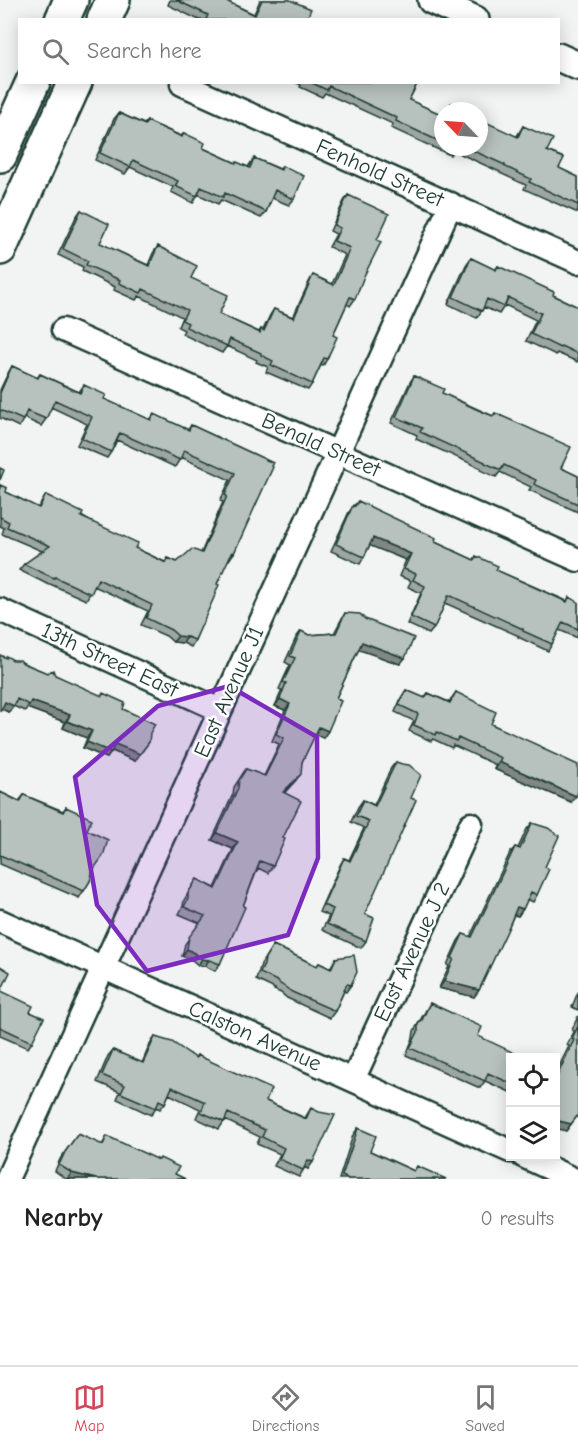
<!DOCTYPE html>
<style>
body{margin:0;font-family:"Comic Neue",sans-serif;background:#f6f6f6;color:#222}
.controls{position:absolute;right:18px;bottom:18px;display:grid;overflow:hidden;border-radius:0px;box-shadow:0 3px 15px #0003}
.controls button{width:54px;height:54px;display:grid;place-items:center;padding:0;border:0;border-bottom:2px solid #e0e0e0;background:#fff;color:#222;font:30px sans-serif}
.compass{position:absolute;left:434px;top:102px;width:54px;height:54px;border-radius:50%;background:#fff;box-shadow:0 3px 15px #0003;rotate:295deg}
.list{margin:0;padding:0;list-style:none}
h2{display:flex;justify-content:space-between;align-items:center;height:78px;margin:0;padding:0 24px;font-size:26px}
h2 small{font-size:20px;font-weight:400;color:#767676}
.icon{flex:none;width:33px;height:33px;fill:none;stroke:currentColor;stroke-width:2;stroke-linecap:round;stroke-linejoin:round}
.map{position:relative;flex:none;width:578px;height:1179px;overflow:hidden}
.search{position:absolute;background:#fff;box-shadow:0 3px 15px #0003;left:18px;right:18px;top:18px;height:66px;display:flex;align-items:center;gap:15px;box-sizing:border-box;padding:0 21px;border-radius:0px;color:#767676;font-size:22px}
.sheet{height:186px;background:#fff}
nav{display:flex;justify-content:space-around;align-items:center;box-sizing:border-box;height:84px;border-top:2px solid #e0e0e0;background:#fff;font-size:16px;color:#767676}
nav a{display:grid;justify-items:center;gap:3px}
nav .on{color:#d1495b}
.map>svg:first-child{display:block}
.lines{fill:none;stroke-linecap:round;stroke-linejoin:round}
.minor-casing{stroke:#1f3d34;stroke-width:27}
.tertiary-casing{stroke:#1f3d34;stroke-width:32}
.primary-casing{stroke:#1f3d34;stroke-width:38}
.minor{stroke:#fff;stroke-width:22}
.tertiary{stroke:#fff;stroke-width:27}
.primary{stroke:#fff;stroke-width:33}
.wall{fill:#9da6a3;stroke:#1f3d34;stroke-width:1.5}
.shaded-wall{fill:#808784;stroke:#1f3d34;stroke-width:1.5}
.building{fill:#b7c1bd;stroke:#1f3d34;stroke-width:1.5}
.marked{fill:#7b2cbf;fill-opacity:0.2;stroke:#7b2cbf;stroke-width:4.5;stroke-linejoin:round}
.labels{text-anchor:middle;dominant-baseline:central;stroke-width:5;stroke-linejoin:round;paint-order:stroke}
.street-label{font-size:22px;fill:#1f3d34;stroke:#fff}
</style>
<div class="map">
<svg width="578" height="1179" viewBox="0 0 578 1179">
<rect width="100%" height="100%" fill="#f2f3f3"/>
<filter id="ink" filterUnits="userSpaceOnUse"><feTurbulence type="fractalNoise" baseFrequency=".0167" numOctaves="2"/><feDisplacementMap in="SourceGraphic" scale="12" xChannelSelector="R" yChannelSelector="G"/><feConvolveMatrix kernelMatrix="1 2 1 2 8 2 1 2 1" color-interpolation-filters="sRGB"/></filter>
<g filter="url(#ink)">
<g class="lines">
<defs>
<path id="minor" d="M182,84L578,262
M63,330L578,560
M0,610L220,710
M0,921L510,1151
M353,1080L471,824
M523,1156L573,1179
M7,1179L451,204"/>
<path id="tertiary" d="M432,0L475,20
M558,57L578,66"/>
<path id="primary" d="M62,20L71,0
M104,20L113,0
M0,155L33,82
M0,248L75,82"/>
</defs>
<use href="#minor" class="minor-casing"/>
<use href="#tertiary" class="tertiary-casing"/>
<use href="#primary" class="primary-casing"/>
<use href="#minor" class="minor"/>
<use href="#tertiary" class="tertiary"/>
<use href="#primary" class="primary"/>
</g>
<path class="wall" d="M170,0H224L254,14L260,0H290L306,20H199L168,5Z
M295,82H418L409,100L443,115V147H479L517,136L523,126L547,151L559,168L578,177V213L524,189L526,185L500,173V172L454,151L450,155L391,128L393,124L325,93L322,97L300,87L301,85Z
M119,113L144,124L147,121L181,136L184,133L203,148L236,163L248,167L254,158L280,169L282,166L294,199L289,205L272,198L266,212L261,218L221,200L218,204L198,194L193,203L171,192L173,187L130,167L125,174L95,160L114,119Z
M348,195L377,240L355,299L350,306L347,304L333,335L327,359L323,366L321,365L312,384L308,390L266,372L268,367L256,362L257,360L227,346L222,353L182,334L184,330L178,327L182,317L139,296L136,300L114,290L115,287L82,271L83,267L58,255L76,217L81,210L100,243L148,265L153,253L158,246L191,278L219,314L259,332L261,329L263,330L270,315L274,309L293,317L309,282L313,275L332,284L345,255L329,247L336,234L330,231L344,201Z
M471,258L495,270L498,266L553,295L578,307V362L557,353L556,355L526,341L536,320L505,305L499,314L484,307L477,318L448,304L466,265Z
M12,366L37,378L40,374L79,392L84,385L104,399L150,420L154,414L188,430L191,425L273,463L234,553L229,560L228,559L217,584L195,640L191,647L183,643L173,642L166,636L141,625L148,611L94,586L86,600L50,584L49,585L19,570L24,564L42,551L2,534L4,528L0,526V485L6,492L38,508L46,495L135,548L165,562L168,558L177,562L201,553L223,502L220,501L230,480L181,457L175,467L117,440L111,452L107,458L77,445L87,424L51,407L46,419L41,426L24,418L19,427L0,418V390L8,373Z
M414,376L442,393L493,416L495,413L561,468L578,476V512L529,490L531,487L500,472L496,477L480,470L481,468L416,439L417,435L391,423L410,382Z
M358,501L435,542L474,560L476,556L496,570L567,601L569,597L578,602V638L559,630L552,644L548,651L518,637L519,636L445,603L434,628L429,634L407,624L421,593L408,587L411,581L399,576L406,560L370,545L364,557L360,564L331,551L349,512Z
M345,613L400,664L359,649L336,698L323,738L315,734L302,762L296,780L284,793L283,838L273,866L268,873L258,868L220,964L215,971L205,966L198,965L192,960L182,956L185,944L200,923L179,914L183,906L184,900L197,879L215,888L233,849L212,840L233,794L234,787L246,769L264,776L279,744L272,741L285,710L275,706L282,690L279,689L290,665L285,662L296,638L301,631L309,635L334,633L341,620Z
M5,658L23,663L47,673L55,675L123,709L135,761L112,751L107,758L83,748L87,738L63,728L65,722L27,708L25,711L13,706L9,712L2,709Z
M406,690L424,698L428,693L449,702L456,692L491,724L543,749L571,802L494,769L496,765L453,745L452,748L433,739L431,741L409,731L414,721L395,712L402,696Z
M396,762L411,798L365,914L366,941L361,948L322,930L329,916L319,912L340,865L344,858L349,860L364,828L351,822L358,807L363,800L374,805L391,768Z
M0,792L19,801L24,795L63,811L66,807L87,830L93,870L90,881L79,898L0,864Z
M532,823L545,867L537,895L533,902L527,899L523,909L518,916L514,915L479,990L474,997L439,988L449,966L447,965L458,941L463,934L470,937L510,853L515,847L518,848L527,829Z
M273,945L317,966L319,963L330,968L336,958L351,985L346,992L344,991L335,1011L330,1018L287,998L281,993L274,990L275,989L256,980L259,971L261,964Z
M0,966L1,991L30,1012L32,1042L28,1048L0,1036Z
M578,992V1010L572,1007Z
M430,1003L510,1058V1092L485,1081L480,1088L406,1055L413,1038L414,1031Z
M578,1016V1115L566,1131L555,1128V1075L569,1046L567,1045L574,1031L572,1030Z
M155,1037L195,1058L197,1055L266,1101L305,1118L311,1108L308,1169L305,1167L299,1177L274,1166L280,1154L257,1144L260,1137L225,1120L219,1129L196,1118L200,1109L169,1094L165,1103L160,1109L156,1107L151,1115L117,1099L120,1092L97,1082L108,1056L113,1050L142,1063L150,1044Z
M358,1128L370,1151L414,1171L446,1179H339L353,1135Z
M78,1134L102,1145L107,1136L175,1174L185,1179H66L55,1171L60,1159Z"/>
<path class="shaded-wall" d="M373,538L411,554L406,560L368,545Z
M178,636L187,637L183,643L173,642Z
M362,642L405,658L400,664L357,649Z
M280,699L290,704L285,710L275,706Z
M31,701L70,715L65,722L27,708Z
M5,702L14,706L9,712L1,709Z
M67,721L92,731L87,738L63,728Z
M319,727L328,731L323,738L314,734Z
M87,742L111,752L107,758L83,748Z
M149,742L135,761L110,750L115,744Z
M499,762L576,796L571,802L494,769Z
M301,774L296,780L279,799L283,792Z
M217,833L238,842L233,849L212,840Z
M517,907L523,909L518,916L512,914Z
M187,949L196,954L192,960L182,956Z
M202,959L209,960L205,966L198,965Z
M444,981L479,990L474,997L439,988Z
M555,1120L571,1124L566,1131L555,1128Z
M308,1160L313,1162L308,1169L303,1167Z
M72,1173L96,1179H67Z"/>
<path class="building" d="M176,0H224L255,15L262,0H290L311,9L306,20H206L208,15Z
M310,82H418L409,100L443,115V143L396,121L397,118L329,86L327,90Z
M451,103L468,111H448Z
M119,113L145,125L147,121L182,137L184,133L205,143L203,148L236,163L237,162L250,168L254,158L281,170L282,166L304,176L294,199L275,190L266,212L225,193L223,197L201,187L197,196L175,186L178,181L133,160L130,167L100,153Z
M479,119L518,137L523,126L553,139L547,151L564,158L559,168L578,177V205L529,182L531,179L504,166L505,165L465,147H479Z
M348,195L389,214L377,240L381,242L364,276L355,299L350,297L333,335L337,337L327,359L324,358L312,384L271,365L273,361L261,355V353L230,339L227,346L186,327L188,323L182,320L187,310L143,289L141,293L119,283L120,280L86,265L88,261L63,249L81,210L109,224L100,243L149,266L158,246L197,266L191,278L228,295L219,314L260,333L261,329L264,331L274,309L294,318L313,275L334,285L350,248L334,241L340,228L334,225Z
M471,258L496,270L498,266L554,292L553,295L578,307V354L561,346L560,348L531,334L541,313L509,298H508L504,307L487,299L482,311L453,297Z
M12,366L38,378L40,374L80,393L84,385L106,395L104,399L151,420L154,414L189,430L191,425L273,463L271,466L273,467L234,553L232,552L217,584L219,585L215,593H216L195,640L187,637L178,636L171,630L146,618L152,605L98,579L91,594L55,577L54,578L24,564L50,546L7,527L9,522L0,517V485L7,488L6,492L39,508L46,495L83,513L81,517L138,543L135,548L166,563L168,558L177,562L192,549L202,553L227,496L225,495L235,473L184,450L180,460L120,433L111,452L82,438L92,417L55,400L46,419L27,411L23,420L0,410V393Z
M414,376L444,389L442,393L476,409L493,416L495,413L571,447L561,468L578,476V504L534,484L536,480L504,465L501,470L485,463V462L420,432L422,428L396,417Z
M0,468L4,470L0,480Z
M358,501L436,538L435,542L474,560L476,556L498,566L496,570L567,602L569,597L578,602V629L563,622L552,644L523,631V629L449,595L434,628L411,617L425,586L413,580L416,574L404,569L411,554L373,538L364,557L336,544L353,505L355,506Z
M345,613L360,614L365,619L414,638L405,658L362,642L336,698L341,701L328,731L319,727L302,762L301,774L283,792L301,801L283,838L285,839L273,866L260,861L243,906L245,907L220,964L209,960L202,959L196,954L187,949L189,937L205,916L184,907L188,899V893L197,879L216,889L238,842L217,833L238,788L239,780L246,769L265,776L284,738L276,734L290,704L280,699L286,683L283,682L295,658L290,656L301,631L309,635L336,633Z
M0,655L6,658V656L13,660H20L23,663L47,673L53,670L55,675L102,696L103,693L125,703L123,709L155,724L150,733L149,742L140,754L115,744L111,752L87,742L92,731L67,721L70,715L31,701L29,705L17,699L14,706L5,702L0,712Z
M406,690L425,698L428,693L450,703L456,692L496,712L491,724L544,748L543,749L578,765V792L576,796L499,762L501,758L458,738L456,741L437,732L436,735L414,725L418,714L399,705Z
M396,762L402,764L409,765L421,775L411,798L416,800L365,914L374,918L366,941L327,924L333,909L323,905L344,858L350,861L369,821L356,816L363,800L375,806Z
M0,792L20,802L24,795L63,812L66,807L92,819L87,830L108,840L103,856L93,870L90,881L84,891L0,855Z
M532,823L548,828L559,836L545,867L549,869L537,895L531,892L523,909L517,907L507,931L479,990L444,981L454,959L452,958L463,934L472,937L515,847L520,849Z
M273,945L317,966L319,963L331,969L336,958L354,955L357,972L351,985L347,984L335,1011L292,992L285,987L279,983V982L260,973L264,965L265,958Z
M0,966L10,972L1,991L33,1006L30,1012L44,1018L32,1042L0,1027Z
M430,1003L482,1027L478,1036L525,1058H510V1083L488,1073L485,1081L410,1048L418,1032V1024L422,1020Z
M578,1026V1115L571,1124L555,1120V1075L557,1076L574,1040L572,1039Z
M155,1037L172,1042L196,1058L197,1055L271,1089L266,1101L306,1119L311,1108L319,1112L335,1115L313,1162L308,1160L303,1170L279,1159L284,1148L262,1137L265,1130L228,1113L224,1122L201,1112L205,1102L172,1087L165,1103L159,1100L156,1108L121,1093L125,1085L102,1075L113,1050L143,1063Z
M358,1128L376,1136L370,1151L414,1171L417,1166L446,1179H347V1178L342,1176Z
M78,1134L103,1145L107,1136L159,1160L160,1158L179,1167L175,1174L185,1179H96L72,1173L59,1165L65,1152Z"/>
</g>
<path class="marked" d="M229,686L317,737L318,858L288,935L147,971L97,905L75,777L158,706Z"/>
<g class="labels">
<g class="street-label">
<text transform="translate(380 173) rotate(24)">Fenhold Street</text>
<text transform="translate(321 445) rotate(24)">Benald Street</text>
<text transform="translate(110 660) rotate(25)">13th Street East</text>
<text transform="translate(229 692) rotate(-66)">East Avenue J1</text>
<text transform="translate(412 952) rotate(-65)">East Avenue J 2</text>
<text transform="translate(255 1036) rotate(24)">Calston Avenue</text>
</g>
</g>
</svg>
<div class="controls">
<button><svg class="icon" aria-label="locate" viewBox="0 0 24 24"><circle cx="12" cy="12" r="6"/><path d="M12 2v4M12 18v4M2 12h4M18 12h4"/></svg></button>
<button><svg class="icon" aria-label="layers" viewBox="0 0 24 24"><path d="M12 4l9 5-9 5-9-5zM3 14l9 5 9-5"/></svg></button>
</div>
<svg class="compass" viewBox="-18 -18 36 36"><path d="M0-13l5 13h-10z" fill="#e53935"/><path d="M0 13l5-13h-10z" fill="#767676"/></svg>
<div class="search"><svg class="icon" aria-label="search" viewBox="0 0 24 24"><circle cx="10" cy="10" r="6"/><path d="M15 15l6 6"/></svg>Search here</div>
</div>
<section class="sheet">
<h2>Nearby<small>0 results</small></h2>
<ul class="list">
</ul>
</section>
<nav>
<a class="on"><svg class="icon" aria-label="map" viewBox="0 0 24 24"><path d="M3 6l6-2 6 2 6-2v14l-6 2-6-2-6 2zM9 4v14M15 6v14"/></svg>Map</a>
<a><svg class="icon" aria-label="directions" viewBox="0 0 24 24"><path d="M12 3l9 9-9 9-9-9zM9 14v-3h6M13 9l2 2-2 2"/></svg>Directions</a>
<a><svg class="icon" aria-label="saved" viewBox="0 0 24 24"><path d="M7 4h10v16l-5-4-5 4z"/></svg>Saved</a>
</nav>
